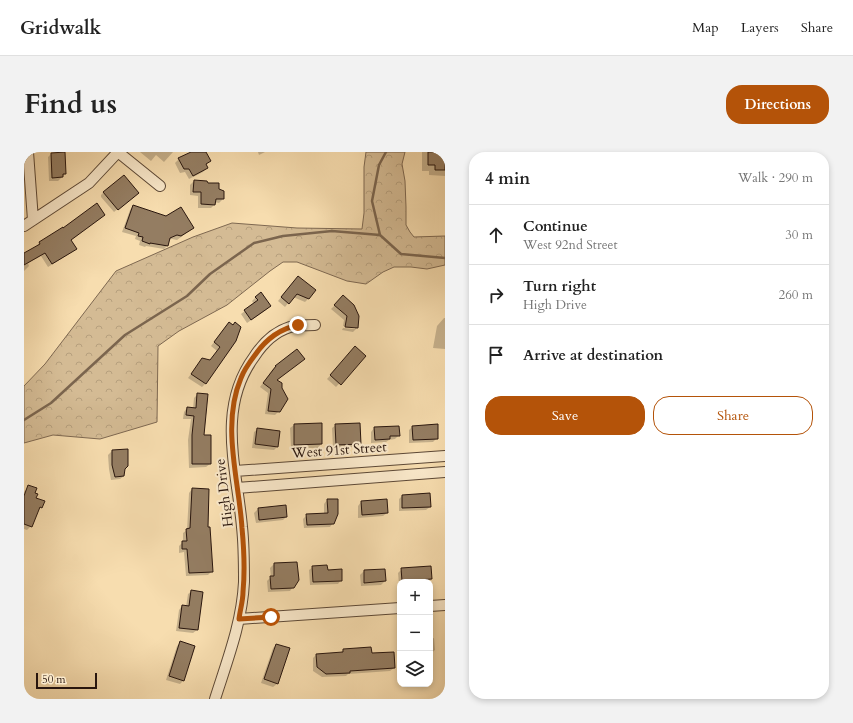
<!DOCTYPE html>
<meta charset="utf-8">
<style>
body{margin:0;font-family:Cardo,serif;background:#f2f2f2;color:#222}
.controls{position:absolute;right:12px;bottom:12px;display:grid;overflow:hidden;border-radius:8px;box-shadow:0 2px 6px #0003}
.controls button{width:36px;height:36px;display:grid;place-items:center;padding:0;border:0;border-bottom:1px solid #e0e0e0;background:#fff;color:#222;font:20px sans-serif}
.scale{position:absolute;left:12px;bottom:10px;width:61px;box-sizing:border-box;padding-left:4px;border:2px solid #29160e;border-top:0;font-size:11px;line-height:14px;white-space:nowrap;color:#29160e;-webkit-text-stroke:3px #fae9cb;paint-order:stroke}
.stop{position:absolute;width:12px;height:12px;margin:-9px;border:3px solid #b45309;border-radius:50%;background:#fff}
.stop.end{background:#b45309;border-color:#fff;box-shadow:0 1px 4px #0008}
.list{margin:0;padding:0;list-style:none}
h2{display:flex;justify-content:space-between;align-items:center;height:52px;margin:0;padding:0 16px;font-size:17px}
h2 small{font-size:13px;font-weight:400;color:#767676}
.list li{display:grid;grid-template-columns:26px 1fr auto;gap:12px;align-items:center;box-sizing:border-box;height:60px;padding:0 16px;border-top:1px solid #e0e0e0}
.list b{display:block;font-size:15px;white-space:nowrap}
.list p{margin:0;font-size:13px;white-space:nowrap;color:#767676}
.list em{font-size:13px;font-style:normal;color:#767676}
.actions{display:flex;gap:8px;padding:12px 16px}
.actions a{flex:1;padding:9px 0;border:1px solid #b45309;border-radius:16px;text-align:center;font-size:14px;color:#b45309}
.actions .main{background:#b45309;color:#fff}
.icon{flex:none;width:22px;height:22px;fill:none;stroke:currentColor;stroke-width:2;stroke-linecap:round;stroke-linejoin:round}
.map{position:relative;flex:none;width:421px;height:547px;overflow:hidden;border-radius:16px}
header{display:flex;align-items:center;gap:24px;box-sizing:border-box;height:56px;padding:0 20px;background:#fff;border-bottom:1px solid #e0e0e0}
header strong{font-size:19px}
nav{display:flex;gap:22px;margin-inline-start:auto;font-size:14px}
.intro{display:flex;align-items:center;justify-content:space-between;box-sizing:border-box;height:96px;padding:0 24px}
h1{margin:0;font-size:28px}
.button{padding:10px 18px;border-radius:16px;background:#b45309;color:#fff;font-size:14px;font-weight:700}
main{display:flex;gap:24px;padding:0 24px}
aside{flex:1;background:#fff;border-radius:16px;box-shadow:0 2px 6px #0003}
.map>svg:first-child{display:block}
.forest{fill:url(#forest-crowns);stroke:#7e6851}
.shadow{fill:#0003}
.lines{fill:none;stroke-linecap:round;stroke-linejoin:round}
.stream{stroke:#7b654e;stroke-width:2.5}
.building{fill:#947d62;stroke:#29160e}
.street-casing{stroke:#5c4836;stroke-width:12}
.street{stroke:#fae9cb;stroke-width:10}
.route{stroke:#b45309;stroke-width:5}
.labels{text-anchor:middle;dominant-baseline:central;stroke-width:4;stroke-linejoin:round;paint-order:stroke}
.street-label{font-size:14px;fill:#29160e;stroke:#fae9cb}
</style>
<header>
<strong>Gridwalk</strong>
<nav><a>Map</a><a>Layers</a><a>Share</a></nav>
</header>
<div class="intro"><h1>Find us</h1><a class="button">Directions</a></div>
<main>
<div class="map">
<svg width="421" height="547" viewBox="0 0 421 547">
<defs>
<pattern id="forest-crowns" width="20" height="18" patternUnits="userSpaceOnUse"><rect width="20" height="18" fill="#d4bb94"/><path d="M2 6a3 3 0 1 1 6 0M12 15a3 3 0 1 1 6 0" fill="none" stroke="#b6a07e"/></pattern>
</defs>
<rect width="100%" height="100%" fill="#f7ddaf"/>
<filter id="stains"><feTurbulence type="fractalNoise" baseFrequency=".005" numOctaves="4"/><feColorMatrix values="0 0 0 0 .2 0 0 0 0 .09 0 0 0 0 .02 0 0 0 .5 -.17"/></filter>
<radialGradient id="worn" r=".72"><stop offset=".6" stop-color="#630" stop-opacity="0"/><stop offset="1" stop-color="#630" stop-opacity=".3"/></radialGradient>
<path class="forest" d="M342,0H381L378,12L381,29L382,55V73L386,80L390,85L421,84V113L403,117L387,115H370L359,120L342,132L323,129L273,110H259L246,119L203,153L155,179L134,194L133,270L76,287L29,283L0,291V234L21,212L92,119L169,85L208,71L273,76L338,77L340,61V15Z"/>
<path class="shadow" d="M116,0H149L140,10L132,3L127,9Z
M169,0H181L185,9L181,13L183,16L179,20L165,27L161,20L156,21L151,11L155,7Z
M234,0H241L235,3Z
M398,0H421V24L405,23V19H398Z
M27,2L41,22L34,29H25L24,5Z
M170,29L182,30L183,32L194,38L199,47L195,51L190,50V53L187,56H174V44L166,43V33Z
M81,39L110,44L90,60L77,45V43Z
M109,54L169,76L153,88L148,87L144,88L143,94L140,97L122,94L121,95L115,93L116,89L111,87L112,84L98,80L106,58Z
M76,66L46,89L51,97L48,100L24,115L17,104L4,111L5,114L0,119V102L12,95L15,91L38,77Z
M270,129L285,146L281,150L269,145L261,155L254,149Z
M232,145L246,154L242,158L223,171L217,162L230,152L228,149Z
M319,145L334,164L333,176L329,180L318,178L319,176L331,177V175L319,174L320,168L307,157Z
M420,166H421V197L409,196L413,174Z
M205,171L212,189L181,232L178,235L164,226L175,211L186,209L193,199L187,194Z
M332,196L341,204L312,235L303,227Z
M252,214V228L255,259L251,263L241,262L244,241L236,235L248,218Z
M174,242L178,284L186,312L182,315L165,316L164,288L167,267H159L160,260L163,256L169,257L170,246Z
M297,272V292L294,296H267L266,276L270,273Z
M312,273L336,292L332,295L309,296L308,276Z
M388,275L413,286L409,290L385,291V278Z
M350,276L375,283L371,287L365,288L362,290L347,291V280Z
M234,277L253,295L250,298L228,296L230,280Z
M88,299L100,317V324L96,327L87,328L85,317L84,303Z
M5,334L10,341L11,346L17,355L13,360L7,374L3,378L0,377V340Z
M168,337L183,376L188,419L184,423L162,424L160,400L155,401V394L159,390V381L163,378L165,341Z
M378,344L406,355L402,358L375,359V347Z
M303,348L309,371L306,375L280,376L279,367L283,363L300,362V352Z
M337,350L363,361L359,364L334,366V354Z
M261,354L262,365L259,368L232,371L230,361L234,357Z
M250,412L269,435L266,439L244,440L243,429L247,425L246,416Z
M289,415L303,419L317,428L314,432L286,433L285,418Z
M378,417L407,427L403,430H376V432H375L374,421Z
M340,419L361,429L357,433L337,434L336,423Z
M168,439L173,478L169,481L152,479L155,458L158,454L162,455L164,442Z
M410,486L411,498L406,502V487Z
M157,490L160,528L156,532L142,528L153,494Z
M252,493L253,532L249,535L237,531L249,496Z
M319,498L347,502L370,516L366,519L324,522L322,524L298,525L289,519V506L293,502L316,501Z"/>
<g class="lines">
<path class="stream" d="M362,0L355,13L348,49L356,83L377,102L421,106
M0,268L27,251L101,183L163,144L186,122L230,91L259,84L308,79L356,83"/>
</g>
<path class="building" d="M41,0L42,22H39V25L28,26L27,1Z
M167,0H182L187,9L182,12L184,16L169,24L165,17H160L154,6Z
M404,0H421V18H411V13H404Z
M100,23L115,41L94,58L79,40Z
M170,28L183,29L184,31H195V37L200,39V47H192L191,53L177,52V40H169Z
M73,51L81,63L47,88L53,97L28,112L21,101L0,113V101L16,92L15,90L39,75V76Z
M109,53L142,64L157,55L170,76L157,84L153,83L146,86L144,94L126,91V92L118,89L119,85L114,84L115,81L101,76Z
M274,124L292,138L285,147L273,142L265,152L257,145Z
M237,140L247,154L227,168L220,158L234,148L231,145Z
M319,143L330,153L335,164L334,176L321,175L323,164L310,153Z
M205,170L209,173L211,170L217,175L212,189L182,232L167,222L178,206L186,208L196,195L190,190Z
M331,194L342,204L317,233L306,223Z
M273,197L281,207L253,228L258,231V236L264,247L256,260L244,259L247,237L239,231L252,214H251Z
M173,241L184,242L180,283H187V312H168V283L170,264L162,263L163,255L172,256Z
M298,271V292L270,293V272Z
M336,271L337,292L312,293L311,272Z
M414,272V287L389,288L388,274Z
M375,274L376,284H366V287L351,288L350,275Z
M233,276L256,279L254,295L231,292Z
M104,297V314L101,317L100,324L91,325L88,313V298Z
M4,333L13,336L11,341L14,342L12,346L21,349L18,356L16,355L8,375L0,372V344Z
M168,336L185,337L184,375H186L189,420L165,421L163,397H158V389H163L162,377L166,376Z
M406,341L407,355L378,356V343Z
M303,347H314V362L310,372L283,373L282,362L304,361Z
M363,347L364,361L338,363L337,349Z
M262,353L263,365L235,368L234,356Z
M273,410L275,428L270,436L247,437L246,424H250V411Z
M303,413L304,418L318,417V429L289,430L288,414Z
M407,414L408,427L378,429L377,416Z
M361,417L362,429L340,431V418Z
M167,438L179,440L174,478L155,476L158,453L165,454Z
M156,489L171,494L160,529L145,524Z
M252,492L266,496L254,532L240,527Z
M347,495L348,501L370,500L371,516L326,519V521L302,522L293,515L292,502L319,500V497Z"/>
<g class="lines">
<defs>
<path id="street" d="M4,0L9,68
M94,0L136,34
M0,74L65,31L94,0
M211,319L421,304
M213,336L421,320
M406,454L421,453
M215,467L376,456
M191,547C203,509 218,471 220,430C220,412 220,393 218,375C213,317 192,257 230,205C239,191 250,180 266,175C274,173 283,173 291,173"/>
</defs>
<use href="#street" class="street-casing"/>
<use href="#street" class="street"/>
</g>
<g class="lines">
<path class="route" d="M247,465L215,467C216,458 219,449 219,440C221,419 220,397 218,376C215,328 197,273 217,226C220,218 225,211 231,203C242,187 255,177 274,173"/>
</g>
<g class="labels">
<g class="street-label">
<text transform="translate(315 298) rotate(-4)">West 91st Street</text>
<text transform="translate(200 341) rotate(-97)">High Drive</text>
</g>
</g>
<rect width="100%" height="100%" filter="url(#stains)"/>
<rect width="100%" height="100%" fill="url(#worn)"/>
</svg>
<div class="controls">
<button>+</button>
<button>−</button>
<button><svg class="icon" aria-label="layers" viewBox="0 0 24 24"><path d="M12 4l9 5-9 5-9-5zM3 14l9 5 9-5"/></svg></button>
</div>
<div class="scale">50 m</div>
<div class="stop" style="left:247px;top:465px"></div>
<div class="stop end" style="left:274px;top:173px"></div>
</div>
<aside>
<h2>4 min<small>Walk · 290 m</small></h2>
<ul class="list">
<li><svg class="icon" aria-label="ahead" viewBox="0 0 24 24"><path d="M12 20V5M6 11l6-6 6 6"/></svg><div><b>Continue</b><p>West 92nd Street</p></div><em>30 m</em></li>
<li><svg class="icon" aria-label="right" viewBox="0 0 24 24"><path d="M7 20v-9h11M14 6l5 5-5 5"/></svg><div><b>Turn right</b><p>High Drive</p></div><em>260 m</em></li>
<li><svg class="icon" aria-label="arrive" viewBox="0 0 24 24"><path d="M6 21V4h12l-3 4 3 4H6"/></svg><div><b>Arrive at destination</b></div></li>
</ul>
<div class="actions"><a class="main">Save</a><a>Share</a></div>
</aside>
</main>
